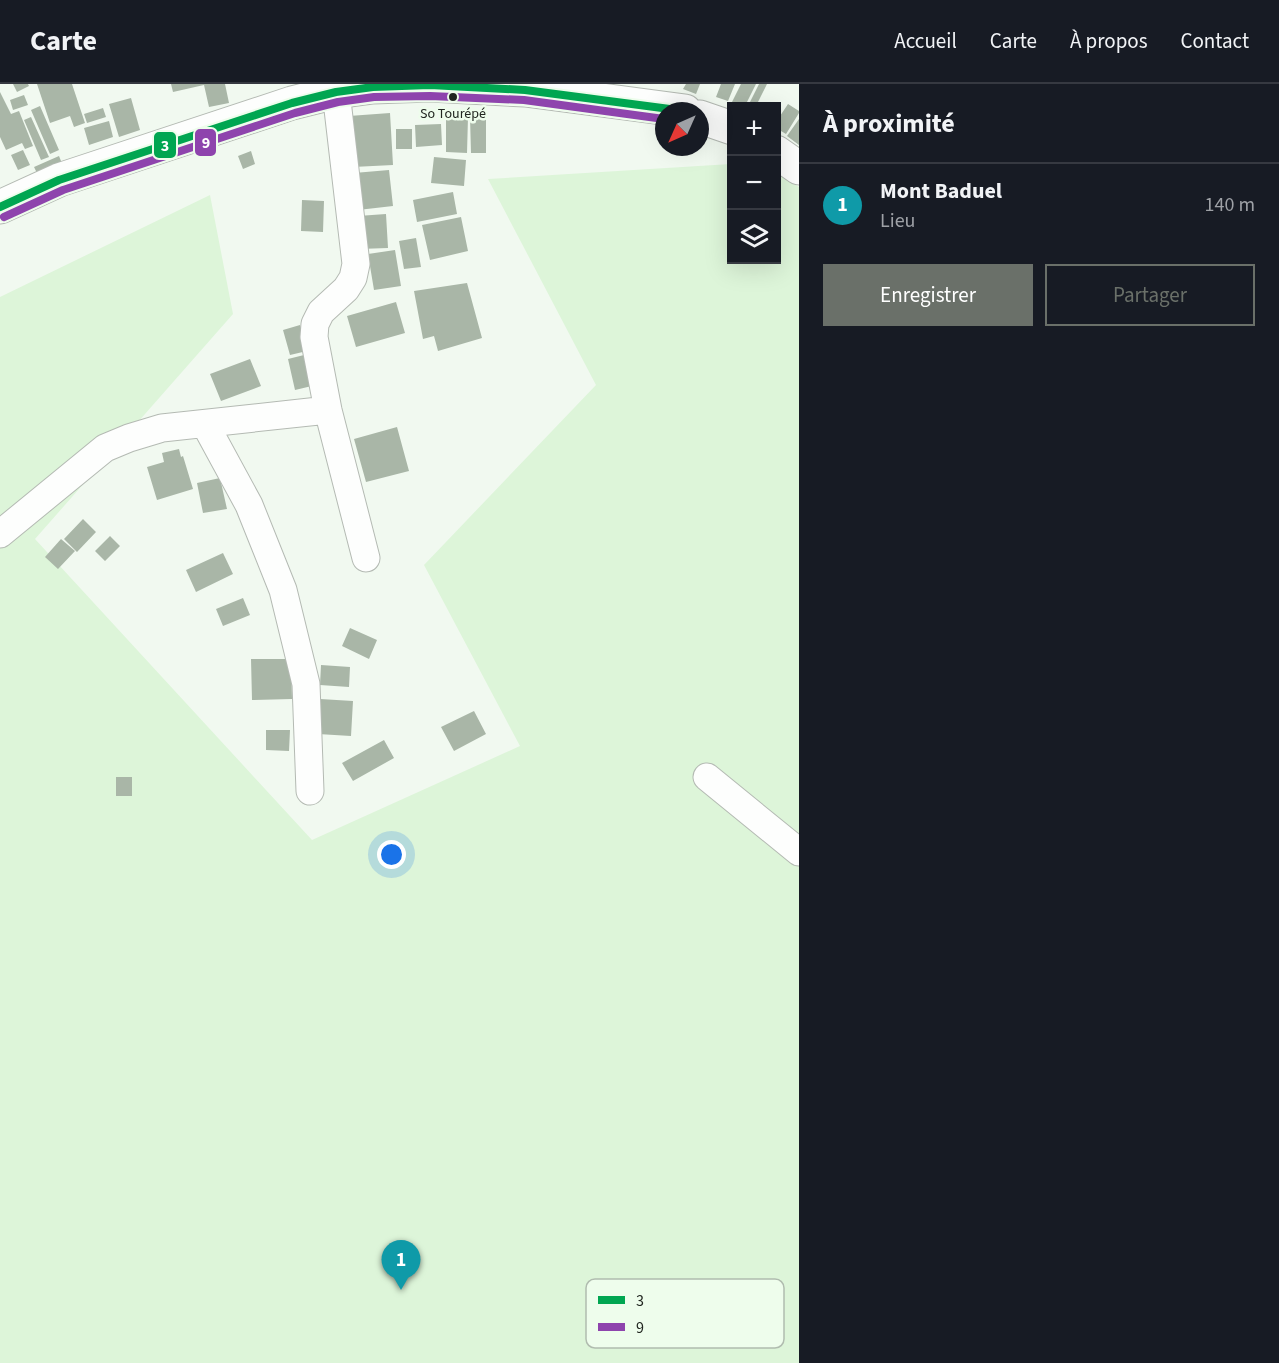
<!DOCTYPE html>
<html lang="fr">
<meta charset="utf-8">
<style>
body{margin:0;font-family:"Source Sans 3",sans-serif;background:#20242c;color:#f1f3f6}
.controls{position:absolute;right:18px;top:18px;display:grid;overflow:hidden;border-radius:0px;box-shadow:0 6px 24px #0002}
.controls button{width:54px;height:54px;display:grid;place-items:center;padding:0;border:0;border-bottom:2px solid #363941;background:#171b24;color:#f1f3f6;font:30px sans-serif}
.compass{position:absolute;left:655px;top:18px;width:54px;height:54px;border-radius:50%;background:#171b24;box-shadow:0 6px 24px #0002;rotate:225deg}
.you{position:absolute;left:392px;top:771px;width:21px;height:21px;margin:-15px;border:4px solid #fff;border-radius:50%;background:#1a73e8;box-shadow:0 0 0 9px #1a73e833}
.badge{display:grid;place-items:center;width:39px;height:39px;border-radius:50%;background:#6a7069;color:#fff;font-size:20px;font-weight:700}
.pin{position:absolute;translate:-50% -50px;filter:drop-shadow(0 2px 3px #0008)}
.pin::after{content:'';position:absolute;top:32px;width:21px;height:18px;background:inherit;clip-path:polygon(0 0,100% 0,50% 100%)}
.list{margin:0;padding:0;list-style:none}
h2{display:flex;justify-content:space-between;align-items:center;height:78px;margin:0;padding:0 24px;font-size:26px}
h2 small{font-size:20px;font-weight:400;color:#9ea1a6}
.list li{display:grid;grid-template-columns:39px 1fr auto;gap:18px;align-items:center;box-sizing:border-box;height:84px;padding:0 24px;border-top:2px solid #363941}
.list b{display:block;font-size:22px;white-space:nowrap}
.list p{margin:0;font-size:20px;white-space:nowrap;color:#9ea1a6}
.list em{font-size:20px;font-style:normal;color:#9ea1a6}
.actions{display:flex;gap:12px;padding:18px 24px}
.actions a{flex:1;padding:14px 0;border:2px solid #6a7069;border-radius:0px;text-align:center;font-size:21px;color:#6a7069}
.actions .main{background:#6a7069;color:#fff}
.icon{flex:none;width:33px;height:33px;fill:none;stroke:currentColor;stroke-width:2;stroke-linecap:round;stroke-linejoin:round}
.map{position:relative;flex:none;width:799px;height:1279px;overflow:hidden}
header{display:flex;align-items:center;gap:36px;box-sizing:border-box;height:84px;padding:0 30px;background:#171b24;border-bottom:2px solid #363941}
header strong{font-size:28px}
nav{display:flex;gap:33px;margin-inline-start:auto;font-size:21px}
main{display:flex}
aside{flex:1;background:#171b24}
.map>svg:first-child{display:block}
.green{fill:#ddf5d9}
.building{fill:#a9b6a7}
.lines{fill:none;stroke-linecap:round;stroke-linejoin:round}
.minor-casing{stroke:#b4bab3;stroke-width:29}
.major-casing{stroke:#b4bab3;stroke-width:35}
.minor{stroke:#fdfefd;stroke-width:27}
.major{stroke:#fdfefd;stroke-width:33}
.bus-1-casing{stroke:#eefdec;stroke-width:12}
.bus-2-casing{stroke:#eefdec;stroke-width:12}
.bus-1{stroke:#00a651;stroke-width:8}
.bus-2{stroke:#8e44ad;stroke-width:8}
.bus-dot{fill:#212620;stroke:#eefdec;stroke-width:2}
.labels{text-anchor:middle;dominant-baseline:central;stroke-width:5;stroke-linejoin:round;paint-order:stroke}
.bus-label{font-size:14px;fill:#212620;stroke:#eefdec}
.key{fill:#eefdec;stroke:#b0bcaf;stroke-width:1.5}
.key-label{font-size:16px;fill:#212620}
.line-badge{stroke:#eefdec;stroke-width:2}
.badge-label{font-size:16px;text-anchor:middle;font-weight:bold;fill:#fff}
</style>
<header>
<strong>Carte</strong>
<nav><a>Accueil</a><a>Carte</a><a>À propos</a><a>Contact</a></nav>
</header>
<main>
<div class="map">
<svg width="799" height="1279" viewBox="0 0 799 1279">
<rect width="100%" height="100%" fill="#f1f9f0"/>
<path class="green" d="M731,80L732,176H776L777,89L799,103V1279H0V213L210,111L233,230L35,455L312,756L520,662L424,481L596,301L488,95Z"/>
<path class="building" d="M13,0H28L29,2L17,8Z
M37,0H72L85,39L74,43L70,32L50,39Z
M171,0H225L229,19L209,23L204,1L173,8Z
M686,0H700L696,10L683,5Z
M721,0H735L728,17L716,13Z
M741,0H756L745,22L732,18Z
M759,0H767L756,22H748Z
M0,8L11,30L19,27L33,62L25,65L22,59L6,66L0,53Z
M24,11L28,21L13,26L10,16Z
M131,14L140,46L119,53L109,20Z
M788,20L799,27V29L786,50L776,44V38Z
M40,22L59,66L50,70L31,26Z
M103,24L106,33L87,39L84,30Z
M390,29L393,81L353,83L349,32Z
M446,32L468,33L467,69L446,68Z
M31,33L49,73L41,76L24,36Z
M470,33H486V69H471Z
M799,35V61L787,52Z
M109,37L113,53L89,61L84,44Z
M441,40L442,61L416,63L415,41Z
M396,45H412V65H396Z
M23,66L30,81L18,86L11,71Z
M251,67L255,80L243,85L238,72Z
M59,72L63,82L39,93L34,83Z
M434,73L466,76L464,102L431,99Z
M389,86L393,122L358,126L354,89Z
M453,108L457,130L417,138L413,116Z
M302,116L324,117L323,148L301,147Z
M386,130L388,164L359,165L358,132Z
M461,133L468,167L430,176L422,141Z
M416,154L421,183L404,185L399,157Z
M395,166L401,202L374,206L368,170Z
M467,199L482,254L438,267L434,252L423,255L414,207Z
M396,218L405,249L356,263L347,232Z
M300,241L307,267L290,271L283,246Z
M308,270L316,301L295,306L288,275Z
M250,275L261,302L221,317L210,290Z
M397,343L409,387L366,398L354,355Z
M179,365L181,373L183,372L193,405L157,416L147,383L164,378L162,369Z
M220,394L227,425L203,429L197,399Z
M83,435L96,448L77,468L64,455Z
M110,452L120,462L105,477L95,467Z
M61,455L75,467L58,485L45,473Z
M223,469L233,490L196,508L186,486Z
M243,514L250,531L223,542L216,525Z
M350,544L377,556L369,575L342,562Z
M251,575H291L292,615L252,616Z
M321,581L350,583L349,603L320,601Z
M320,615L353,617L351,652L318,650Z
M474,627L486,650L454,667L441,643Z
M266,646H290L289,667L266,666Z
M384,656L394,674L353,697L342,679Z
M116,693H132V712H116Z"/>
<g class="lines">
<defs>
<path id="minor" d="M336,8L356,180L353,194L346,205L321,228L315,240L314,253L328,326L366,474
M205,340L249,421L283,506L306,600L310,707
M0,450L105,364L129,354L162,344L328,326
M707,693L799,768"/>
<path id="major" d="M700,33L732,44
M776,68L799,84
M0,123L59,96L292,19L336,8L373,3L430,1L525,6L685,27"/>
</defs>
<use href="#minor" class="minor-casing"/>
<use href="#major" class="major-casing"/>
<use href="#minor" class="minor"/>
<use href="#major" class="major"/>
<defs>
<path id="bus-1" d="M0,123L59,96L292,19L336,8L373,3L430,1L525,6L685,27"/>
<path id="bus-2" d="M4,133L63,106L295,29L338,18L374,13L430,12L524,16L664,35"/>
</defs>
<use href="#bus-1" class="bus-1-casing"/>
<use href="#bus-2" class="bus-2-casing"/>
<use href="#bus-1" class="bus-1"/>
<use href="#bus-2" class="bus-2"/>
</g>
<circle class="bus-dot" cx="453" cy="13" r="5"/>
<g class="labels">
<g class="bus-label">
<text x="453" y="30">So Tourépé</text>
</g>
</g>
<rect x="586" y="1195" width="198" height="69" rx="9" class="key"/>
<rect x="598" y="1212" width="27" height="8" fill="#00a651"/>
<rect x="598" y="1239" width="27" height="8" fill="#8e44ad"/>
<g class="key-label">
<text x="636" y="1222">3</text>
<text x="636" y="1249">9</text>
</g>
<g class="line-badge">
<rect x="194" y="44" width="23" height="29" rx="6" fill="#8e44ad"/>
<rect x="153" y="47" width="24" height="28" rx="6" fill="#00a651"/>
</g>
<g class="badge-label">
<text x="206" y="64">9</text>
<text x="165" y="67">3</text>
</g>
</svg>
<div class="controls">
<button>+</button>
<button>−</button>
<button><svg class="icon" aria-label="layers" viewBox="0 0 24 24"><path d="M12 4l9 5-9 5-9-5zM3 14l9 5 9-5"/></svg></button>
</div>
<svg class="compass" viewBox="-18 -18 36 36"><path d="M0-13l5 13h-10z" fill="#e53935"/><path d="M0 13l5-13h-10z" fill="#9ea1a6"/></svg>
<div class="you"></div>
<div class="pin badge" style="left:401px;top:1206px;background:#0f9aa8">1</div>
</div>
<aside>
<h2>À proximité<small></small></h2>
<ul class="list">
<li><span class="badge" style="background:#0f9aa8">1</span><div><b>Mont Baduel</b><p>Lieu</p></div><em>140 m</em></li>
</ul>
<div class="actions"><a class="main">Enregistrer</a><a>Partager</a></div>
</aside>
</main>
